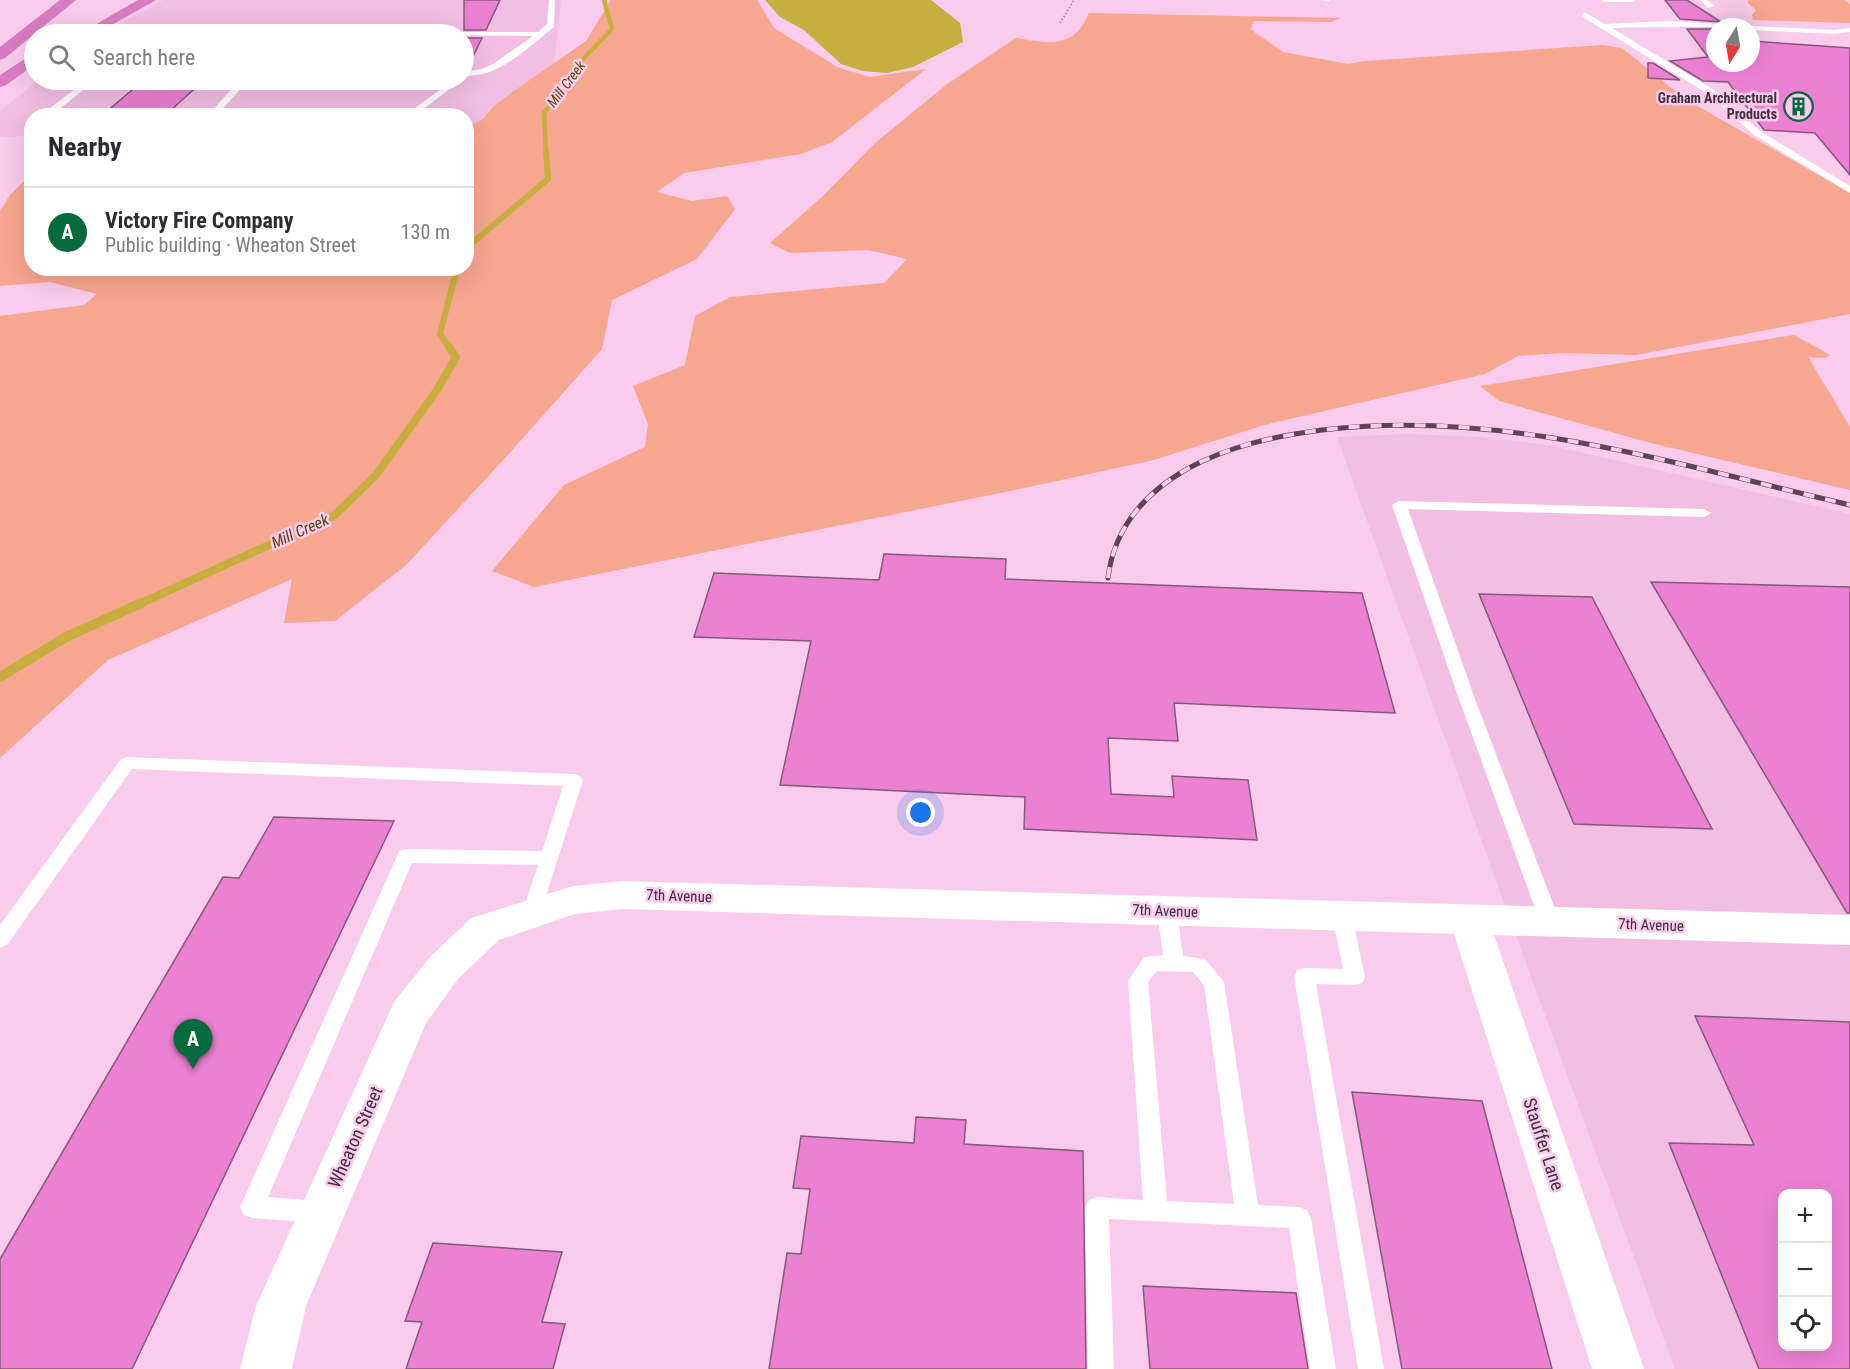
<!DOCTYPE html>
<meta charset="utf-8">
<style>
body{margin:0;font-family:"Roboto Condensed",sans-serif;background:#f2f2f3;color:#2b2b33}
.controls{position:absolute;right:18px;bottom:18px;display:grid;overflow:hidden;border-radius:12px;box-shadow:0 6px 24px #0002}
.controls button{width:54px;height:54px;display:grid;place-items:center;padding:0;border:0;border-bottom:2px solid #e1e1e2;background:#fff;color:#2b2b33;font:30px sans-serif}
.compass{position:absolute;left:1706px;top:18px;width:54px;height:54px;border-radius:50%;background:#fff;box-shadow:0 6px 24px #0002;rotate:191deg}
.you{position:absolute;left:921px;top:813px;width:21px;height:21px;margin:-15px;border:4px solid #fff;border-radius:50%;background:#1a73e8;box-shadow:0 0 0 9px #1a73e833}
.badge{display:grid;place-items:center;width:39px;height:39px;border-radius:50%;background:#07693e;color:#fff;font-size:20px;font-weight:700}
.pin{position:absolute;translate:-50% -50px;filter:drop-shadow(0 2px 3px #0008)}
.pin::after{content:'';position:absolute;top:32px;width:21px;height:18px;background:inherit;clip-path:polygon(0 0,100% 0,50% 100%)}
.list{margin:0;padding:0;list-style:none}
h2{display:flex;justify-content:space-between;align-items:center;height:78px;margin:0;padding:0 24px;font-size:26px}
h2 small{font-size:20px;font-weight:400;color:#7c7c81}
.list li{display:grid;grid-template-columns:39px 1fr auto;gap:18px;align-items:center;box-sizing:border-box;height:90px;padding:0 24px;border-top:2px solid #e1e1e2}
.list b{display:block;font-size:22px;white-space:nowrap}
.list p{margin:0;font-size:20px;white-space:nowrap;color:#7c7c81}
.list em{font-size:20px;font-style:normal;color:#7c7c81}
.icon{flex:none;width:33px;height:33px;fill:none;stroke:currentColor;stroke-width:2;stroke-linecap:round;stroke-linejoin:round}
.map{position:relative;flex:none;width:1850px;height:1369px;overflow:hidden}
.search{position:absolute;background:#fff;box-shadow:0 6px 24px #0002;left:24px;top:24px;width:450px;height:66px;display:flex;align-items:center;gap:15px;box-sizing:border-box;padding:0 21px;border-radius:33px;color:#7c7c81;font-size:22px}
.panel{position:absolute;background:#fff;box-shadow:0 6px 24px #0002;left:24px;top:108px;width:450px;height:168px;border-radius:24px}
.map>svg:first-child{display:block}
.built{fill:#f2bee3;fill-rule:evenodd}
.green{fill:#f7a68f}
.water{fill:#c7ae3e}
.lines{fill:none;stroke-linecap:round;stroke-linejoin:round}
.stream-far3{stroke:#c7ae3e;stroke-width:4.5}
.stream-far2{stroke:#c7ae3e;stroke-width:6}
.stream-far1{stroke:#c7ae3e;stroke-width:8}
.stream{stroke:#c7ae3e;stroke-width:10}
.building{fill:#ec80d3;stroke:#835b78;stroke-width:1.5;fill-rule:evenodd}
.path{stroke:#a9879f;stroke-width:1.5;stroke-dasharray:1.5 2;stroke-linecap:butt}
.service{fill:#fff;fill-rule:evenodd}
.minor{fill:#fff;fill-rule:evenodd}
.motorway{fill:#d87cc2;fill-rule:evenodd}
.rail-casing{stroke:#5a4554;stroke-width:5}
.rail{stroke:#f9cbec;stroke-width:4;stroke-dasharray:11;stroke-linecap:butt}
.labels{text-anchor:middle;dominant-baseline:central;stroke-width:5;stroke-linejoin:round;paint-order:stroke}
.far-water-label{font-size:14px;font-style:italic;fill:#534606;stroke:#f9cbec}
.far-poi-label{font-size:14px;font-weight:bold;fill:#42303d;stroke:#f9cbec;text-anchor:end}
.street-label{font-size:15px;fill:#42303d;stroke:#f9cbec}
.water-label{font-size:16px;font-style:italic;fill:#534606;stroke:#f9cbec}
.near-street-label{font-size:18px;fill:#42303d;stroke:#f9cbec}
</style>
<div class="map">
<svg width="1850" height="1369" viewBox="0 0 1850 1369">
<rect width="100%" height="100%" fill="#f9cbec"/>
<path class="built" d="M163,0H561L546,135H467L466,116H32L31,136L0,137V111L39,80H464V34H101Z
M1405,434L1482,437L1553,446L1850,514V1369H1675L1500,892L1337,437ZM1782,1194H1828V1346H1782Z"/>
<path class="green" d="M611,0H757L774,28L837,67L870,77L926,69L832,142L801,154L684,173L657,192L692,201L727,196L735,209L697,259L612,300L602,349L506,457L406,565L335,621L284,623L292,579L108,660L0,758V316L84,305L97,294L50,282L0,286V211L10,195L31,174L32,268H466L467,127L483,119L492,108L511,93L586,41Z
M1748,0H1844L1850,4V23L1753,20L1752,15L1756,10L1748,3Z
M1089,13L1341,18L1331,22L1254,21L1250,29L1283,52L1348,64L1365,61L1603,45L1622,48L1685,99L1850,193V314L1636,355L1563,353L1518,356L1485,374L1264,425L1154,460L1015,490L534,587L492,571L564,485L645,447L648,424L633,386L685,365L695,316L730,297L884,283L907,259L868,250L790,253L770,243L823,196L874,144L946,85L1016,38C1050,44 1074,49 1089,13Z
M1794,335L1830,355L1825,358L1808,357L1850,427V490L1651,443L1499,401L1480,386Z"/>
<path class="water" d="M765,0H931L960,23L963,42L913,67L887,73L863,71L841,64L804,30L780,17Z"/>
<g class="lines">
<path class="stream-far3" d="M546,152L544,113L583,59L612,29L604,0"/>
<path class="stream-far2" d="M466,248L548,179L546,151
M450,349L440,334L457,268"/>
<path class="stream-far1" d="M137,605L335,515L376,475L437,390L456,357L449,347"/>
<path class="stream" d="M0,677L66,637L141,603"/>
</g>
<path class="building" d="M464,0H500L486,30H464Z
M1665,0H1687L1721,22L1680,19Z
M1687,29H1715V63H1751V41L1850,48V175L1815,133L1764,130L1728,82L1703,81L1670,61L1708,57Z
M464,38H482L467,69L464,70Z
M1648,63H1653L1680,80L1648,78Z
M144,80H204L170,111L106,112Z
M884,554L1006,559L1005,579L1362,593L1395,713L1174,703L1178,741L1108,738L1111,794L1174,797L1172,776L1248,780L1257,840L1024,829L1025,797L780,785L811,641L694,637L714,573L879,580Z
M1651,582L1850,587V913H1847Z
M1479,594L1592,597L1712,829L1574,824Z
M274,817L394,821L132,1369H0V1259L223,877L239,878Z
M1695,1016L1850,1022V1369H1759L1669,1143L1754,1145ZM1782,1194H1827V1347H1782Z
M1352,1092L1482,1101L1552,1369H1402Z
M916,1117L966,1120L964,1144L1083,1151L1086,1369H769L787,1253L801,1254L810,1189L793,1188L801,1136L914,1143Z
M433,1243L562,1252L542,1322L565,1324L553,1369H406L422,1322L405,1321Z
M1143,1286L1296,1293L1308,1369H1150Z"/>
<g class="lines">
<path class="path" d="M1060,23L1074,0"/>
<path class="service" d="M549,0H555L554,27C534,43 512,64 487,73C479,75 472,75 464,77V72L482,69L493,64L533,36L243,34L247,32H538L547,24Z
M1322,0H1330L1327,2Z
M1601,0H1636L1633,2H1604Z
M1700,0H1707L1715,6L1708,8Z
M1584,12L1605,24L1667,21L1742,25L1743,27C1700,27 1656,26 1612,28L1714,90L1760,131L1850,186V193L1754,135L1708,94L1581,16Z
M1751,26L1835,30L1850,28V32L1835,34L1751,30V27H1748Z
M87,80H95L54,114V116H46V111Z
M240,80H298L294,82H247L216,116H207Z
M453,80H462L414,116H404Z
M1399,501L1704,509L1711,513L1704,517L1408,509L1475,699L1560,922L1557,927L1550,929L1543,927L1540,922L1459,699L1392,505Z
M127,757L574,774L580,776L583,780L539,918L532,920L525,918L522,913L538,865L412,863L268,1197L321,1201L329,1204L333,1212L329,1220L321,1223L252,1218L244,1215L240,1207L397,856L399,851L406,849L542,851L563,786L132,769L7,945L0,948V925L121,759Z
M1167,904L1174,906L1177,911L1183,956L1205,959L1224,982L1258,1205L1299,1207L1307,1210L1311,1218L1336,1369H1310L1289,1228L1109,1219L1114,1369H1088L1085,1208L1089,1200L1097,1197L1143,1200L1128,981L1144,957L1163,955L1157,911L1160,906ZM1157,971L1193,972L1204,985L1234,1204L1167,1201L1148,982Z
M1342,908L1349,910L1352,915L1365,977L1362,983L1355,985L1316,984L1384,1369H1358L1294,976L1297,970L1304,968L1343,969L1332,915L1335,910Z"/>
<path class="minor" d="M623,881L1850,915V945L1494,935L1644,1369H1592L1454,934L623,909L575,914L499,940L459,978L426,1023L306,1306L292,1369H240L256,1306L394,1002L431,956L471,918L573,886Z"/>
<path class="motorway" d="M60,0H76L5,58L0,60V47Z
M138,0H156L96,34H79Z
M34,53V65L6,85L0,87V75Z"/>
<defs>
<path id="rail" d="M1108,578C1114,528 1145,493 1187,469C1229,446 1275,436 1322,430C1502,408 1677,465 1850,505"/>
</defs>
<use href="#rail" class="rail-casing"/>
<use href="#rail" class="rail"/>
</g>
<defs>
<symbol id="building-ring" viewBox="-11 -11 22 22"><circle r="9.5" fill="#f9cbec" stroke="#07693e" stroke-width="1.5"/><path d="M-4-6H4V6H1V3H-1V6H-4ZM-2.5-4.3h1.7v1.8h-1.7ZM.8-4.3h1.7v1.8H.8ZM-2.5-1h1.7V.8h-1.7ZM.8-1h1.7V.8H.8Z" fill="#07693e"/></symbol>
</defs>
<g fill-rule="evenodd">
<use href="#building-ring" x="1782" y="90" width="33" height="33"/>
</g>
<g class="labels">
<g class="far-water-label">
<text transform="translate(566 84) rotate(-53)">Mill Creek</text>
</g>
<g class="far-poi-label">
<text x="1777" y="98">Graham Architectural<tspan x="1777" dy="16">Products</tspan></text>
</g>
<g class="street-label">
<text transform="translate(679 896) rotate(2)">7th Avenue</text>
<text transform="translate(1165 911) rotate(2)">7th Avenue</text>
<text transform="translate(1651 925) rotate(2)">7th Avenue</text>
</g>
<g class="water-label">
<text transform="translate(300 531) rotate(-24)">Mill Creek</text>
</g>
<g class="near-street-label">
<text transform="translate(355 1137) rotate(-66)">Wheaton Street</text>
<text transform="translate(1544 1144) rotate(72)">Stauffer Lane</text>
</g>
</g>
</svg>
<div class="controls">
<button>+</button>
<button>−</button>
<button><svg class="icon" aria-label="locate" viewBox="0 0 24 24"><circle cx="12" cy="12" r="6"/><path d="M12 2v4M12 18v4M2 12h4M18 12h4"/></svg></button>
</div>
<svg class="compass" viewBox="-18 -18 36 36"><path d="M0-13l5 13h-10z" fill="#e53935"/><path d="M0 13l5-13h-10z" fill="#7c7c81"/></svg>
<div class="you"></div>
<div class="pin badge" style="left:193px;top:1069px">A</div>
<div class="search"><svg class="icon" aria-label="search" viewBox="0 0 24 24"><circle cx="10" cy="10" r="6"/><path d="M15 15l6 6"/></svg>Search here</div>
<section class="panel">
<h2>Nearby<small></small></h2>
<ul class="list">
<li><span class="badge">A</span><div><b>Victory Fire Company</b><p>Public building · Wheaton Street</p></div><em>130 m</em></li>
</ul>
</section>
</div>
